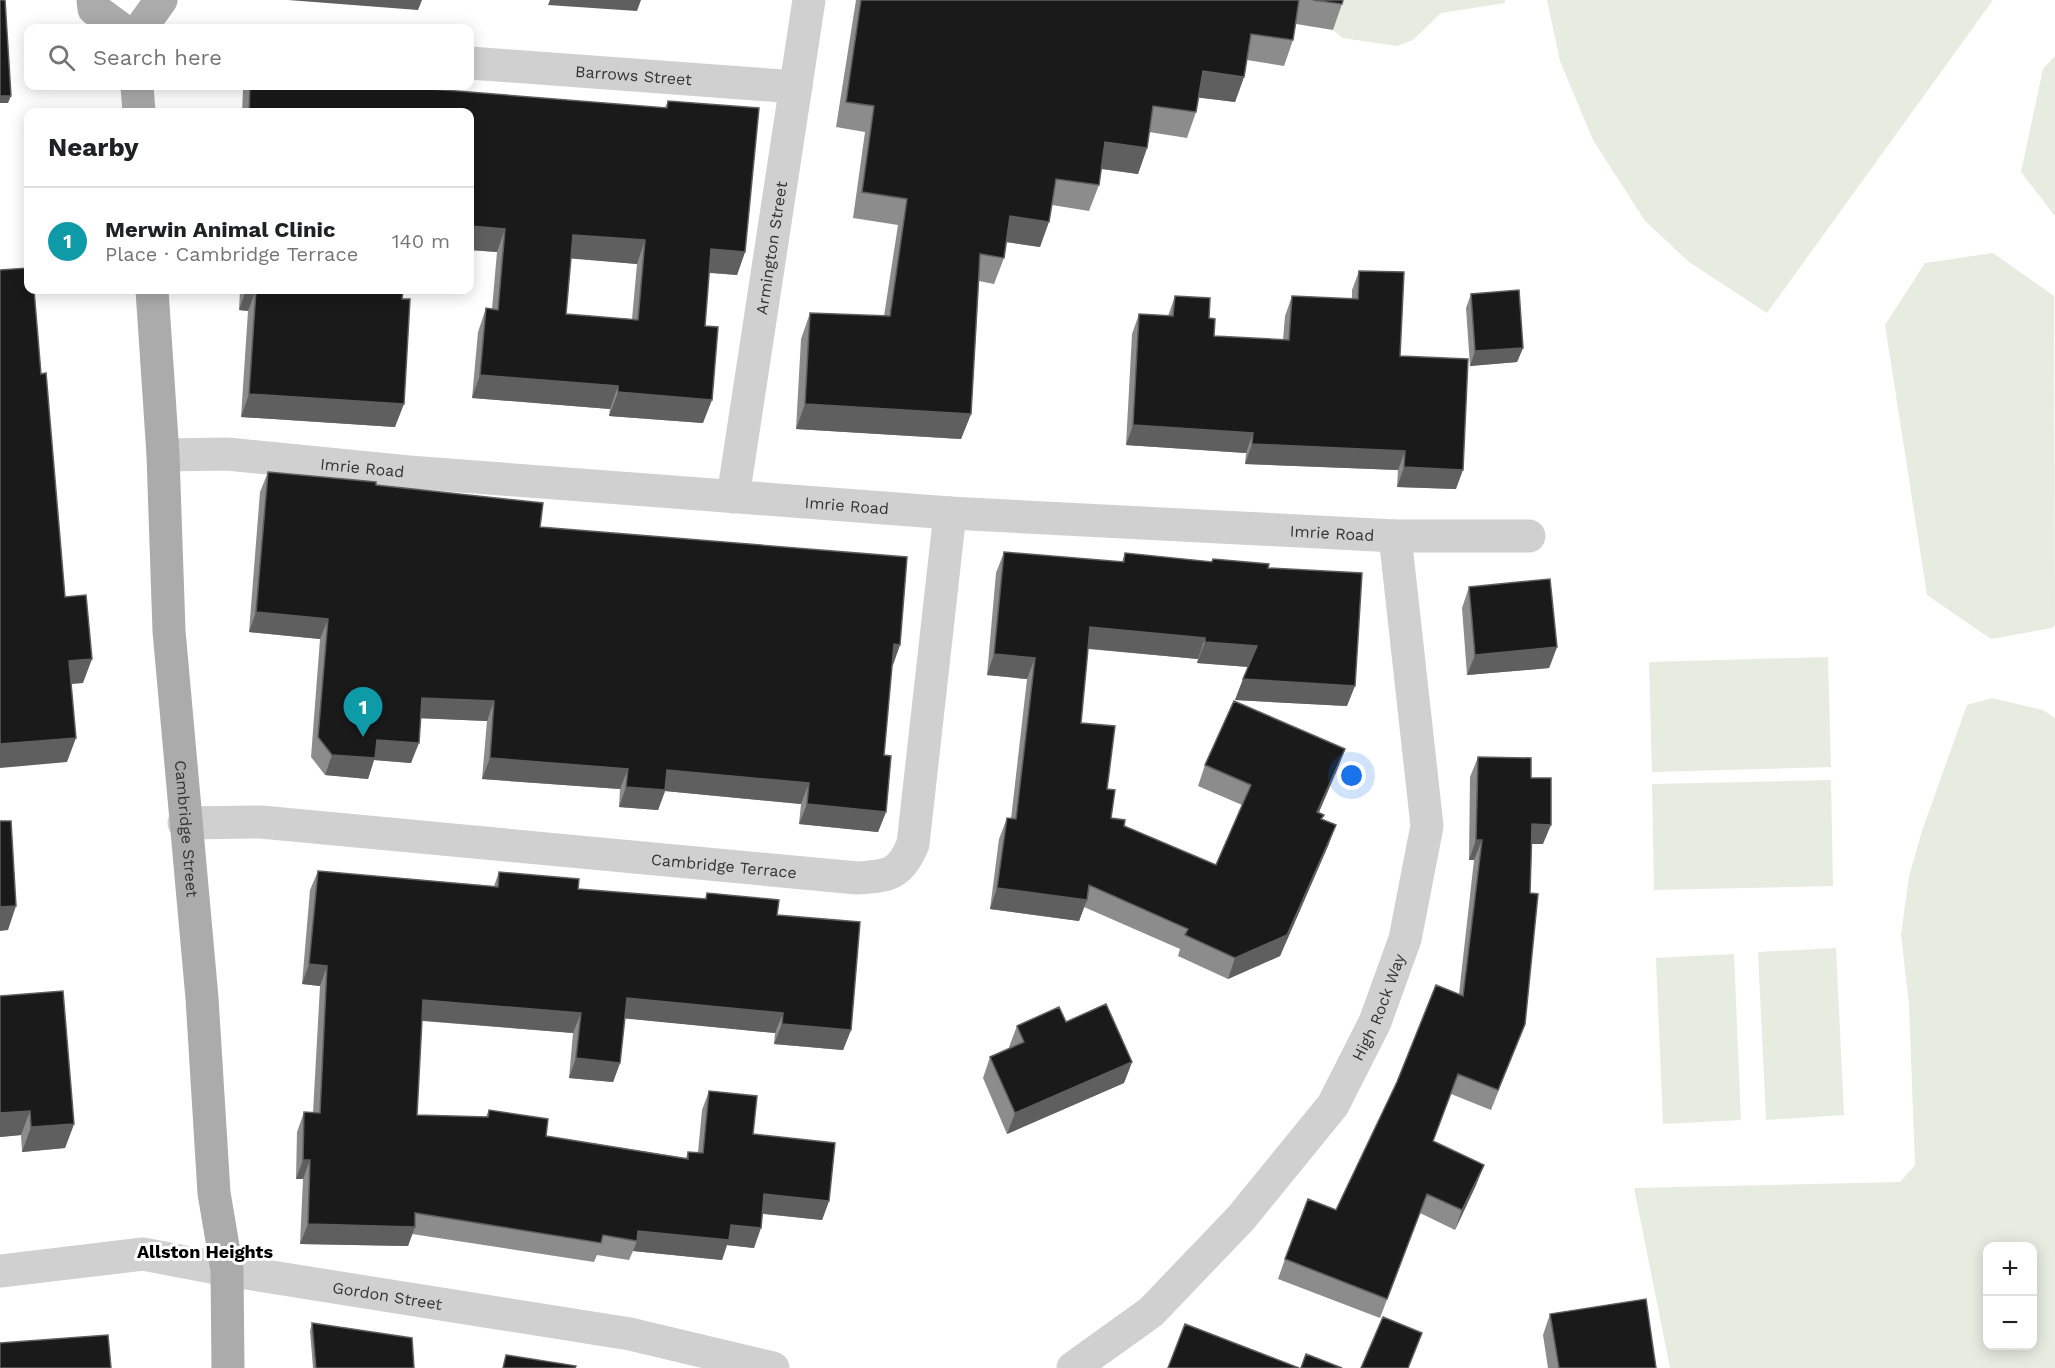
<!DOCTYPE html>
<meta charset="utf-8">
<style>
body{margin:0;font-family:"Work Sans",sans-serif;background:#f2f2f2;color:#202124}
.controls{position:absolute;right:18px;bottom:18px;display:grid;overflow:hidden;border-radius:12px;box-shadow:0 3px 15px #0003}
.controls button{width:54px;height:54px;display:grid;place-items:center;padding:0;border:0;border-bottom:2px solid #e0e0e0;background:#fff;color:#202124;font:30px sans-serif}
.you{position:absolute;left:1352px;top:776px;width:21px;height:21px;margin:-15px;border:4px solid #fff;border-radius:50%;background:#1a73e8;box-shadow:0 0 0 9px #1a73e833}
.badge{display:grid;place-items:center;width:39px;height:39px;border-radius:50%;background:#0b8043;color:#fff;font-size:20px;font-weight:700}
.pin{position:absolute;translate:-50% -50px;filter:drop-shadow(0 2px 3px #0008)}
.pin::after{content:'';position:absolute;top:32px;width:21px;height:18px;background:inherit;clip-path:polygon(0 0,100% 0,50% 100%)}
.list{margin:0;padding:0;list-style:none}
h2{display:flex;justify-content:space-between;align-items:center;height:78px;margin:0;padding:0 24px;font-size:26px}
h2 small{font-size:20px;font-weight:400;color:#757577}
.list li{display:grid;grid-template-columns:39px 1fr auto;gap:18px;align-items:center;box-sizing:border-box;height:108px;padding:0 24px;border-top:2px solid #e0e0e0}
.list b{display:block;font-size:22px;white-space:nowrap}
.list p{margin:0;font-size:20px;white-space:nowrap;color:#757577}
.list em{font-size:20px;font-style:normal;color:#757577}
.icon{flex:none;width:33px;height:33px;fill:none;stroke:currentColor;stroke-width:2;stroke-linecap:round;stroke-linejoin:round}
.map{position:relative;flex:none;width:2055px;height:1368px;overflow:hidden}
.search{position:absolute;background:#fff;box-shadow:0 3px 15px #0003;left:24px;top:24px;width:450px;height:66px;display:flex;align-items:center;gap:15px;box-sizing:border-box;padding:0 21px;border-radius:12px;color:#757577;font-size:22px}
.panel{position:absolute;background:#fff;box-shadow:0 3px 15px #0003;left:24px;top:108px;width:450px;height:186px;border-radius:12px}
.map>svg:first-child{display:block}
.green{fill:#e6ecdf;fill-rule:evenodd}
.lines{fill:none;stroke-linecap:round;stroke-linejoin:round}
.minor{stroke:#d0d0d0;stroke-width:33}
.major{stroke:#ababab;stroke-width:33}
.wall{fill:#8c8c8c;fill-rule:evenodd}
.shaded-wall{fill:#5f5f5f}
.building{fill:#1a1a1a;stroke:#5f5f5f;stroke-width:1.5;fill-rule:evenodd}
.labels{text-anchor:middle;dominant-baseline:central;stroke-width:6;stroke-linejoin:round;paint-order:stroke}
.street-label{font-size:16px;fill:#333;stroke:#fff}
.neighbourhood-label{font-size:18px;font-weight:bold;fill:#000;stroke:#fff}
</style>
<div class="map">
<svg width="2055" height="1368" viewBox="0 0 2055 1368">
<rect width="100%" height="100%" fill="#fff"/>
<path class="green" d="M1337,0H1505V3L1441,13L1413,40L1397,46L1343,38L1333,30Z
M1547,0H1993L1767,313L1689,262L1645,221L1593,140L1560,61Z
M2055,56V216L2021,172L2043,69Z
M1993,253L2054,296L2055,625L2052,628L1991,639L1927,595L1885,325L1925,263Z
M1828,657L1831,767L1652,772L1649,662Z
M1992,698L2043,710L2055,718V1368H1670L1634,1188L1900,1182L1915,1165L1909,1004L1901,935L1909,876L1923,828L1967,705ZM1988,1246H2032V1346H1988Z
M1831,780L1833,886L1654,890L1652,784Z
M1836,948L1844,1115L1766,1120L1758,952Z
M1734,954L1741,1120L1663,1124L1656,958Z"/>
<g class="lines">
<g class="minor">
<path id="s1" d="M470,63L796,87"/>
<path id="s2" d="M163,455L227,454L409,472L950,513L1395,536H1529"/>
<path id="s3" d="M733,497L809,0"/>
<path id="s4" d="M184,823L261,822L857,878C889,876 900,875 913,844L950,513"/>
<path id="s5" d="M0,1271L143,1254L227,1270L630,1334L773,1368"/>
<path id="s6" d="M1073,1368L1151,1312L1241,1218L1333,1105L1375,1022L1405,939L1427,826L1395,536"/>
</g>
<g class="major">
<path d="M93,0L94,9L120,28"/>
<path d="M141,28L161,0"/>
<path d="M137,86L139,112"/>
<path id="s7" d="M152,290L163,455L169,631L202,998L214,1193L227,1270L228,1368"/>
</g>
</g>
<path class="wall" d="M856,0H1343L1342,4L1333,30L1296,24L1293,40L1284,66L1247,60L1244,77L1235,102L1199,97L1196,112L1187,138L1149,132L1147,148L1138,174L1101,169L1099,185L1089,211L1052,205L1040,247L1006,242L1004,258L994,284L979,281L971,414L961,439L796,429L801,339L810,313L884,316L898,225L853,218L865,132L836,127Z
M245,86H406V87L665,108L668,101L745,252L737,275L709,273L705,326L703,423L609,416L610,409L472,398L478,332L486,308L492,309L497,252L470,250V112H242L243,90ZM571,258L637,264L632,319L566,314Z
M1359,271L1400,356L1456,489L1397,487L1398,470L1245,464L1246,453L1126,445L1132,334L1139,314L1168,316L1175,296L1209,318L1214,336L1283,340L1285,316L1292,296L1352,299V290Z
M240,290H403L395,427L241,417L248,311L239,310Z
M1471,294L1523,348L1517,362L1470,366L1466,308Z
M268,472L376,485L540,527L900,645L892,665L884,755L886,812L878,832L799,824L801,804L665,791L658,810L619,807L620,789L482,779L487,721L420,718L411,763L374,760L368,779L325,775L311,757L320,639L249,632L260,492Z
M1004,552L1122,562L1125,553L1211,562L1213,559L1268,568L1347,706L1235,700L1248,667L1197,663L1198,659L1088,649L1081,723L1107,789L1111,818L1124,826L1216,865L1242,805L1198,786L1205,765L1345,749L1337,770L1319,812L1324,815L1322,819L1336,825L1328,846L1280,956L1228,979L1178,956L1180,949L1084,907L1079,921L990,909L999,839L1007,818L1011,819L1027,679L987,675L996,573Z
M1469,587L1557,647L1549,668L1467,675L1462,608Z
M1478,757L1531,778L1543,844H1532L1525,1024L1491,1110L1451,1094L1433,1141L1484,1165L1476,1185L1455,1230L1420,1213L1380,1318L1278,1279L1285,1259L1336,1210L1459,994L1474,860H1469L1470,777Z
M318,871L494,886L499,872L578,889L705,899L707,893L777,915L851,1030L843,1050L774,1044L775,1033L625,1018L620,1063L613,1082L569,1078L573,1033L422,1021L417,1115L486,1117L489,1110L546,1136L686,1158L688,1152H698L702,1110L709,1091L753,1134L829,1201L822,1220L763,1214L754,1248L727,1245L722,1260L633,1251L629,1260L597,1255L594,1262L412,1234L408,1246L300,1244L303,1179H296L297,1132L304,1112L313,1113L320,986L302,984L310,890Z
M0,996L74,1124L65,1148L22,1152L21,1135L0,1137Z
M1066,1022L1132,1062L1124,1083L1007,1134L983,1078L990,1057L1010,1048L1009,1047L1017,1026Z
M1550,1314L1656,1368H1548L1543,1335Z
M312,1323L414,1368H313L310,1331Z"/>
<path class="shaded-wall" d="M288,0H422L418,10Z
M550,0H641L637,11L548,5Z
M1203,71L1244,77L1235,102L1193,97Z
M0,96H11L8,103H0Z
M1105,142L1147,148L1138,174L1096,168Z
M1010,216L1049,222L1040,247L1000,241Z
M470,226L505,229L497,252L470,250Z
M573,235L645,240L637,264L565,258Z
M711,249L745,252L737,275L703,272Z
M246,290H256L248,311L239,310Z
M1523,348L1517,362L1470,366L1475,351Z
M480,375L618,386L610,409L472,398Z
M618,392L712,400L703,423L609,416Z
M249,394L404,404L395,427L241,417Z
M805,404L971,414L961,439L796,429Z
M1133,425L1253,433L1246,453L1126,445Z
M1252,444L1405,451L1398,470L1245,464Z
M1404,467L1463,470L1456,489L1397,487Z
M256,612L328,619L320,639L249,632Z
M1090,627L1205,638L1198,659L1082,648Z
M1205,642L1257,646L1250,667L1197,663Z
M894,644L900,645L893,665H887Z
M1557,647L1549,668L1467,675L1475,655Z
M994,654L1035,658L1027,679L987,675Z
M92,659L83,683L61,685L69,661Z
M1243,679L1355,686L1347,706L1235,700Z
M422,698L494,701L487,721L414,718Z
M76,738L67,762L0,768V744Z
M377,740L419,743L411,763L374,760L368,779L325,775L332,755Z
M1345,749L1337,770L1310,833L1317,812Z
M490,758L628,769L620,789L482,779Z
M667,770L809,783L801,804L665,791L658,810L619,807L626,787Z
M807,804L886,812L878,832L799,824Z
M1532,824L1551,825L1543,844H1525Z
M1336,825L1328,846L1280,956L1228,979L1235,958Z
M1476,840H1482L1474,860H1469Z
M997,888L1087,900L1079,921L990,909Z
M16,906L8,930L0,931V907Z
M309,964L327,966L320,986L302,984Z
M627,998L783,1013L775,1033L620,1018Z
M423,1000L581,1013L573,1033L415,1020Z
M782,1024L851,1030L843,1050L774,1044Z
M576,1058L620,1063L613,1082L569,1078Z
M1132,1062L1124,1083L1007,1134L1015,1113Z
M30,1111L21,1135L0,1137V1113Z
M74,1124L65,1148L22,1152L31,1127Z
M303,1160H310L303,1179H296Z
M1484,1165L1476,1185L1455,1230L1462,1210Z
M764,1194L829,1201L822,1220L757,1213Z
M308,1224L415,1227L408,1246L300,1244Z
M731,1225L761,1228L754,1248L727,1245L722,1260L633,1251L637,1241L638,1231Z"/>
<path class="building" d="M0,0H5L11,96H0Z
M861,0H1299L1293,40L1251,34L1244,77L1203,71L1196,112L1153,106L1147,148L1105,142L1099,185L1056,179L1049,222L1010,216L1004,258L980,254L971,414L805,404L810,313L890,316L907,199L862,192L874,106L846,102Z
M1313,0H1343L1342,4Z
M250,86H406V87L667,108L668,101L759,108L745,252L711,249L705,326L718,327L712,400L618,392V386L480,375L486,308L498,310L505,229L470,226V112H249ZM573,235L645,240L638,320L566,314Z
M28,268V290H34L41,374L46,373L65,597L86,595L92,659L69,661L76,738L0,744V270Z
M1359,271L1404,272L1400,356L1468,359L1463,470L1404,467L1405,451L1252,444L1253,433L1133,425L1139,314L1173,316L1175,296L1210,298L1209,318L1215,319L1214,336L1289,340L1292,296L1358,299Z
M256,290H403L402,299H410L404,404L249,394Z
M1519,290L1523,348L1475,351L1471,294Z
M268,472L376,482V485L543,503L540,527L907,557L900,645L894,644L884,755L891,756L886,812L807,804L809,783L667,770L665,790L626,787L628,769L490,758L494,701L422,698L419,743L377,740L375,758L332,755L318,737L328,619L256,612Z
M1004,552L1124,562L1125,553L1212,562L1213,559L1269,564L1268,568L1362,573L1355,686L1243,679L1257,646L1205,642V638L1090,627L1081,723L1115,726L1107,789L1115,790L1111,818L1125,820L1124,826L1216,865L1251,785L1205,765L1234,701L1345,749L1317,812L1324,815L1321,819L1336,825L1287,935L1235,958L1185,935L1188,929L1089,885L1087,900L997,888L1007,818L1016,819L1035,658L994,654Z
M1550,579L1557,647L1475,655L1469,587Z
M1478,757L1531,758V778H1551V825L1532,824L1530,893L1538,894L1525,1024L1498,1090L1458,1074L1433,1141L1484,1165L1462,1210L1427,1194L1387,1299L1285,1259L1308,1199L1336,1210L1397,1082L1436,985L1463,996L1482,840H1476Z
M0,821H11L16,906L0,907Z
M318,871L498,887L499,872L579,879L578,889L706,899L707,893L779,900L777,915L860,922L851,1030L782,1024L783,1013L627,998L620,1063L576,1058L581,1013L423,1000L417,1115L488,1117L489,1110L548,1119L546,1136L688,1159V1152L703,1153L709,1091L757,1096L753,1134L835,1143L829,1201L764,1194L761,1228L731,1225L729,1240L638,1231L637,1241L603,1235L601,1243L415,1213V1227L308,1224L310,1160H303L304,1112L320,1113L327,966L309,964Z
M63,991L74,1124L31,1127L30,1111L0,1113V996Z
M1106,1004L1132,1062L1015,1113L990,1057L1024,1042L1017,1026L1059,1007L1066,1022Z
M1646,1299L1656,1368H1559L1550,1314Z
M1383,1317L1422,1333L1408,1368H1361Z
M312,1323L412,1338L414,1368H316Z
M1185,1324L1299,1368H1168Z
M108,1335L111,1368H0V1343Z
M1306,1354L1342,1368H1301Z
M506,1355L576,1366L575,1368H503Z"/>
<g class="labels">
<g class="street-label">
<text stroke="none"><textPath href="#s1" startOffset="164">Barrows Street</textPath></text>
<text stroke="none"><textPath href="#s3" startOffset="252">Armington Street</textPath></text>
<text stroke="none"><textPath href="#s2" startOffset="200">Imrie Road</textPath></text>
<text stroke="none"><textPath href="#s2" startOffset="686">Imrie Road</textPath></text>
<text stroke="none"><textPath href="#s2" startOffset="1172">Imrie Road</textPath></text>
<text stroke="none"><textPath href="#s7" startOffset="540">Cambridge Street</textPath></text>
<text stroke="none"><textPath href="#s4" startOffset="542">Cambridge Terrace</textPath></text>
<text stroke="none"><textPath href="#s6" startOffset="480">High Rock Way</textPath></text>
<text stroke="none"><textPath href="#s5" startOffset="392">Gordon Street</textPath></text>
</g>
<g class="neighbourhood-label">
<text x="205" y="1251">Allston Heights</text>
</g>
</g>
</svg>
<div class="controls">
<button>+</button>
<button>−</button>
</div>
<div class="you"></div>
<div class="pin badge" style="left:363px;top:737px;background:#0f9aa8">1</div>
<div class="search"><svg class="icon" aria-label="search" viewBox="0 0 24 24"><circle cx="10" cy="10" r="6"/><path d="M15 15l6 6"/></svg>Search here</div>
<section class="panel">
<h2>Nearby<small></small></h2>
<ul class="list">
<li><span class="badge" style="background:#0f9aa8">1</span><div><b>Merwin Animal Clinic</b><p>Place · Cambridge Terrace</p></div><em>140 m</em></li>
</ul>
</section>
</div>
